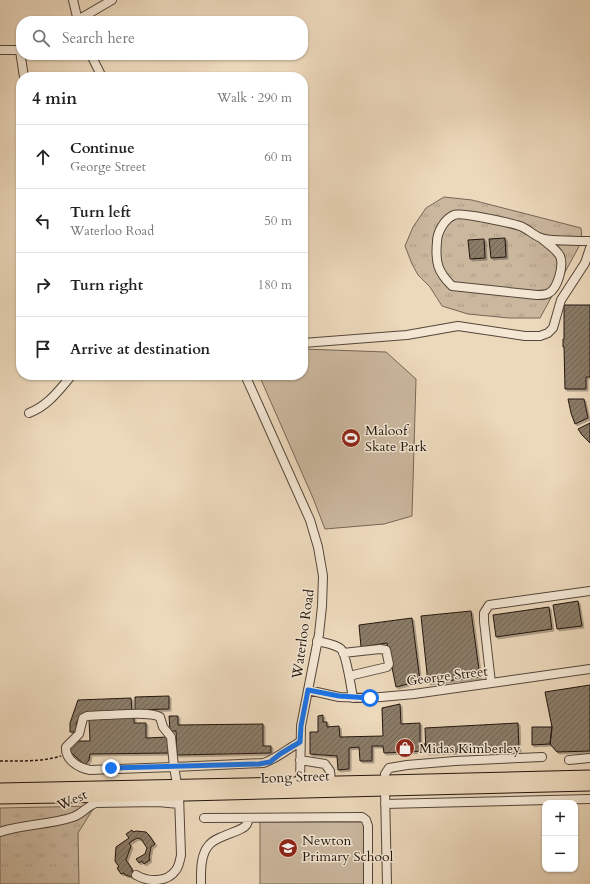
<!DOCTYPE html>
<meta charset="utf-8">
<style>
body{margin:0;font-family:Cardo,serif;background:#f6f6f6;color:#222}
.controls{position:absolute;right:12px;bottom:12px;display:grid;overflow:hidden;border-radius:8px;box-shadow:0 1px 3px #0004}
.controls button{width:36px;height:36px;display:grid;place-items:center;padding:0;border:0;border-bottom:1px solid #e0e0e0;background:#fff;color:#222;font:20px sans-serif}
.stop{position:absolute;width:12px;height:12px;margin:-9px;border:3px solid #1a73e8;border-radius:50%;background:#fff}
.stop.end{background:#1a73e8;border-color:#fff;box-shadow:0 1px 4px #0008}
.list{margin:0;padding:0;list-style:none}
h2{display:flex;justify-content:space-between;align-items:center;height:52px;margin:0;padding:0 16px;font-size:17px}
h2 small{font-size:13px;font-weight:400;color:#767676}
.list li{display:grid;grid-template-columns:26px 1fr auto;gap:12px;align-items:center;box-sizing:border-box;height:64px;padding:0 16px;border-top:1px solid #e0e0e0}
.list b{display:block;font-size:15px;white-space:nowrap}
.list p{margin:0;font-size:13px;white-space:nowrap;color:#767676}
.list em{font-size:13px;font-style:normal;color:#767676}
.icon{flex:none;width:22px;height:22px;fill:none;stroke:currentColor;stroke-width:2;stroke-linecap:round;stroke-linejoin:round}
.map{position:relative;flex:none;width:590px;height:884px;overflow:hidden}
.search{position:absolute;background:#fff;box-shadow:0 1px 3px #0004;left:16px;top:16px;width:292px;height:44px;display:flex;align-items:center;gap:10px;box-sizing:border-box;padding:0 14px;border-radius:16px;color:#767676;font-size:15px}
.panel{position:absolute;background:#fff;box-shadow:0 1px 3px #0004;left:16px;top:72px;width:292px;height:308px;border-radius:16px}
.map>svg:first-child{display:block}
.grass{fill:url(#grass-tufts);stroke:#766656}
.garden{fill:#cab79e;stroke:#766656}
.building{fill:url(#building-hatch);stroke:#22160e;filter:url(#shadow)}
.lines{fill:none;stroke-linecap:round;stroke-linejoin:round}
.minor-casing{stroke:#544639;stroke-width:10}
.highway-casing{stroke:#22160e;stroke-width:13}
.path{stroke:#22160e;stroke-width:1.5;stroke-dasharray:3 2;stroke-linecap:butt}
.minor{stroke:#f3e6d3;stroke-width:8}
.highway{stroke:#ecd8bb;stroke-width:11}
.route{stroke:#1a73e8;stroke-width:5}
.labels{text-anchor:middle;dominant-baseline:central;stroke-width:3;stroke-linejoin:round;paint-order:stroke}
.poi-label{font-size:14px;fill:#22160e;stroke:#f3e6d3;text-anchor:start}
.street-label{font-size:14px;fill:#22160e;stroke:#f3e6d3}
</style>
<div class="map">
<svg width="590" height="884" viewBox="0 0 590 884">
<defs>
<pattern id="grass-tufts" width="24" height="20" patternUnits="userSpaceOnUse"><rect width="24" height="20" fill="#cab79e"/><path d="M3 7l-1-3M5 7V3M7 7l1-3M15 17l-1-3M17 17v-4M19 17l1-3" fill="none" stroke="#ad9d87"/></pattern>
<pattern id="building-hatch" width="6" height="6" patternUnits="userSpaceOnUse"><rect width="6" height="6" fill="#8b7b68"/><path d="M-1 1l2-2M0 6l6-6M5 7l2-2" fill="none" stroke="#716454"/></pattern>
<filter id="shadow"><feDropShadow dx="2" dy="2" stdDeviation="0" flood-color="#0004"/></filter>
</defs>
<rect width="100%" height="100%" fill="#ecd8bb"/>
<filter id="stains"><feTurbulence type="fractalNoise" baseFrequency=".005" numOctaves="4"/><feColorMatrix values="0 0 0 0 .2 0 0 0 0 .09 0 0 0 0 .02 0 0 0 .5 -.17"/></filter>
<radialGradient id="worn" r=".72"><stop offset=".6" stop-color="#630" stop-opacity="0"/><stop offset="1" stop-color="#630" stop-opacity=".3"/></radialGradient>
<path class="grass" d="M444,197L472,200L581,228L582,241L540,318H509L468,314L442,306L430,287L418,275L412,264L405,246L413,227L426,208Z
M95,806L78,833L79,884H0V808Z"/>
<path class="garden" d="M303,349L386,352L416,379L412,516L384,524L325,529L313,498L259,375H303Z
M260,822H364L365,884H260Z"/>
<path class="building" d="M505,238L506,257L491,258L489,239Z
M484,239L485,258L470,259L468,240Z
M564,305H590V377H586V389H565L564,347H563V339H564Z
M568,399H584L588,418L575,424L571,413Z
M590,423V443L582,435L578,429Z
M578,601L582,626L557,629L553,605Z
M549,607L552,629L496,637L493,615Z
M471,611L480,677L428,683L421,616Z
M412,618L420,681L396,687L387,643L361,647L359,625Z
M590,685V751L557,752L550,744L552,727L545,692Z
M169,696V709L135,710V697Z
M131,698L132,712L81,714L76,724L77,732H70V723L78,700Z
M400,704L401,724L420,723V744H426V751L384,753L383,746H372V761H360L359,747L349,748V769L338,770L337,756L310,754V732H318V716L323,715V722H327V727L339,726L340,737L383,736L382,708Z
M169,716H178V725L263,724V746H271V753L177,755L176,731H170Z
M134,717V723H146V738L168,737L169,753L90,754L89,760L85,765L67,749L75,741H90L89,719Z
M518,723L519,750L426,753L425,728Z
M532,727H552L550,744L532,745Z
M132,830L133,832L136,831L146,832L149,835L155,844L151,847L149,858L150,860L144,864L142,861L139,863L136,859L145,854L147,848L141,839L137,838L129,843L131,846L126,860L132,869L133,877L125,875L124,873L121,874L117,868L119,867L115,861L116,847L129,838L126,834Z"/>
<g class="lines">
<defs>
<path id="minor" d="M73,0L78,21
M76,21L112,0
M0,50H21
M20,51L24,77
M91,55L102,77
M542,239C548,244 556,249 560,256C564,265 558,288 549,293C546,295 541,295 537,295L452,286C438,272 435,263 437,242C437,233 444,219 454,215C461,212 511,223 520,226C528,229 533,235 541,238C549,241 580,241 590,241
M303,343L407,335L458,326L525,336H540L548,333L553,328L561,300L585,263L590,248
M245,375L310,520L318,547L323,576L322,606L319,634L301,726L300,787
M29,413C48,406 59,390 72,375
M317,641C325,643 335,644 341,649C347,656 351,688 353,698
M343,653L380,649L386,650L389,664L387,667L349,676
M491,683L484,621V613L489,605L590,591
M308,690L339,697L370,698L414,694L590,669
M104,715C117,715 149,711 160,717L163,727L171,737L174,767L90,770C79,768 65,760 66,747L79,734L83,718L87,716Z
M300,760L325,764L330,771L331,782
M569,760L590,758
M385,804L590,799
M204,818L362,817L366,820L368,826V884
M0,832C23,824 50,825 73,817C82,814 87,806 96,803L158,802L179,804
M136,875C148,882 167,883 176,870C179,866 180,860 181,855L179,795L174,767L263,763C273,761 289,748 300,742
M201,884C201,872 200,855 209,845C217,835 243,832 247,824C248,822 248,820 248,818
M387,884L385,790V774L389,768L407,765L455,761L542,757"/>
<path id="highway" d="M0,789L385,781L590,776
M0,798L186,795L590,785"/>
</defs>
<use href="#minor" class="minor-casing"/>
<use href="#highway" class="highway-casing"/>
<path class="path" d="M0,761C20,761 41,762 61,756"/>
<use href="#minor" class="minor"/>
<use href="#highway" class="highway"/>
</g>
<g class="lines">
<path class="route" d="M111,768L259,764L270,762L280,754L300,742L301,726L308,690L339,696L370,698"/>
</g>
<defs>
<symbol id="stadium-disc" viewBox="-11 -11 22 22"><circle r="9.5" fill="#8f2418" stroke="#f3e6d3"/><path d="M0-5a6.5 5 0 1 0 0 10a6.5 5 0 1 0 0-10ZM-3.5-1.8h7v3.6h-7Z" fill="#fff"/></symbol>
<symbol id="shop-disc" viewBox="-11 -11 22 22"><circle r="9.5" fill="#8f2418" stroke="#f3e6d3"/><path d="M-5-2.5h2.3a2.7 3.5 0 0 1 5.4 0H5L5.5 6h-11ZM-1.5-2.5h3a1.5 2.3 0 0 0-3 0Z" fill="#fff"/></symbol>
<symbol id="school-disc" viewBox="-11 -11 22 22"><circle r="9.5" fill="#8f2418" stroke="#f3e6d3"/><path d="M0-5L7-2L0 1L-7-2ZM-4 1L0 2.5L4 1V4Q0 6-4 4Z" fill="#fff"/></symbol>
</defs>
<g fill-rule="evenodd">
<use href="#stadium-disc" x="340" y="427" width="22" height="22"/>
<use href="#shop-disc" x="394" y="737" width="22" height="22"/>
<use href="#school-disc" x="277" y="837" width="22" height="22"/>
</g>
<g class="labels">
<g class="poi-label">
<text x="365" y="430">Maloof<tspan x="365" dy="16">Skate Park</tspan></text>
<text x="419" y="748">Midas Kimberley</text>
<text x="302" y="840">Newton<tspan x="302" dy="16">Primary School</tspan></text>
</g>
<g class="street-label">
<text transform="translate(303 634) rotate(-82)">Waterloo Road</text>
<text transform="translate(447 676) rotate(-7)">George Street</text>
<text transform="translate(295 777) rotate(-2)">Long Street</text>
<text transform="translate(72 800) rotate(-24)">West</text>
</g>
</g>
<rect width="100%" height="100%" filter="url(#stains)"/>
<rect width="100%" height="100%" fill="url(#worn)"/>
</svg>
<div class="controls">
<button>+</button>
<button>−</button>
</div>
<div class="stop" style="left:370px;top:698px"></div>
<div class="stop end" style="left:111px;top:768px"></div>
<div class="search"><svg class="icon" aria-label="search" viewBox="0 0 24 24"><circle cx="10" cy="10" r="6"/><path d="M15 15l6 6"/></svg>Search here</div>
<section class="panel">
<h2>4 min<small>Walk · 290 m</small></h2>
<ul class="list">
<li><svg class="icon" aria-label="ahead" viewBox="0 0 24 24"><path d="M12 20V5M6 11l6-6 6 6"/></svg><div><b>Continue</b><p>George Street</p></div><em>60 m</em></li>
<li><svg class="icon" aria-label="left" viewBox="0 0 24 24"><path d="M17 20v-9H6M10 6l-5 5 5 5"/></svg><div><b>Turn left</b><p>Waterloo Road</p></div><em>50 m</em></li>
<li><svg class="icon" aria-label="right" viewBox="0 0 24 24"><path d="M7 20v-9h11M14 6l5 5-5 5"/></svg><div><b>Turn right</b></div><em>180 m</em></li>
<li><svg class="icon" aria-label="arrive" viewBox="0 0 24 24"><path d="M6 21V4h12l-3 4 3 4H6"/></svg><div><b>Arrive at destination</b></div></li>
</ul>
</section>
</div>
